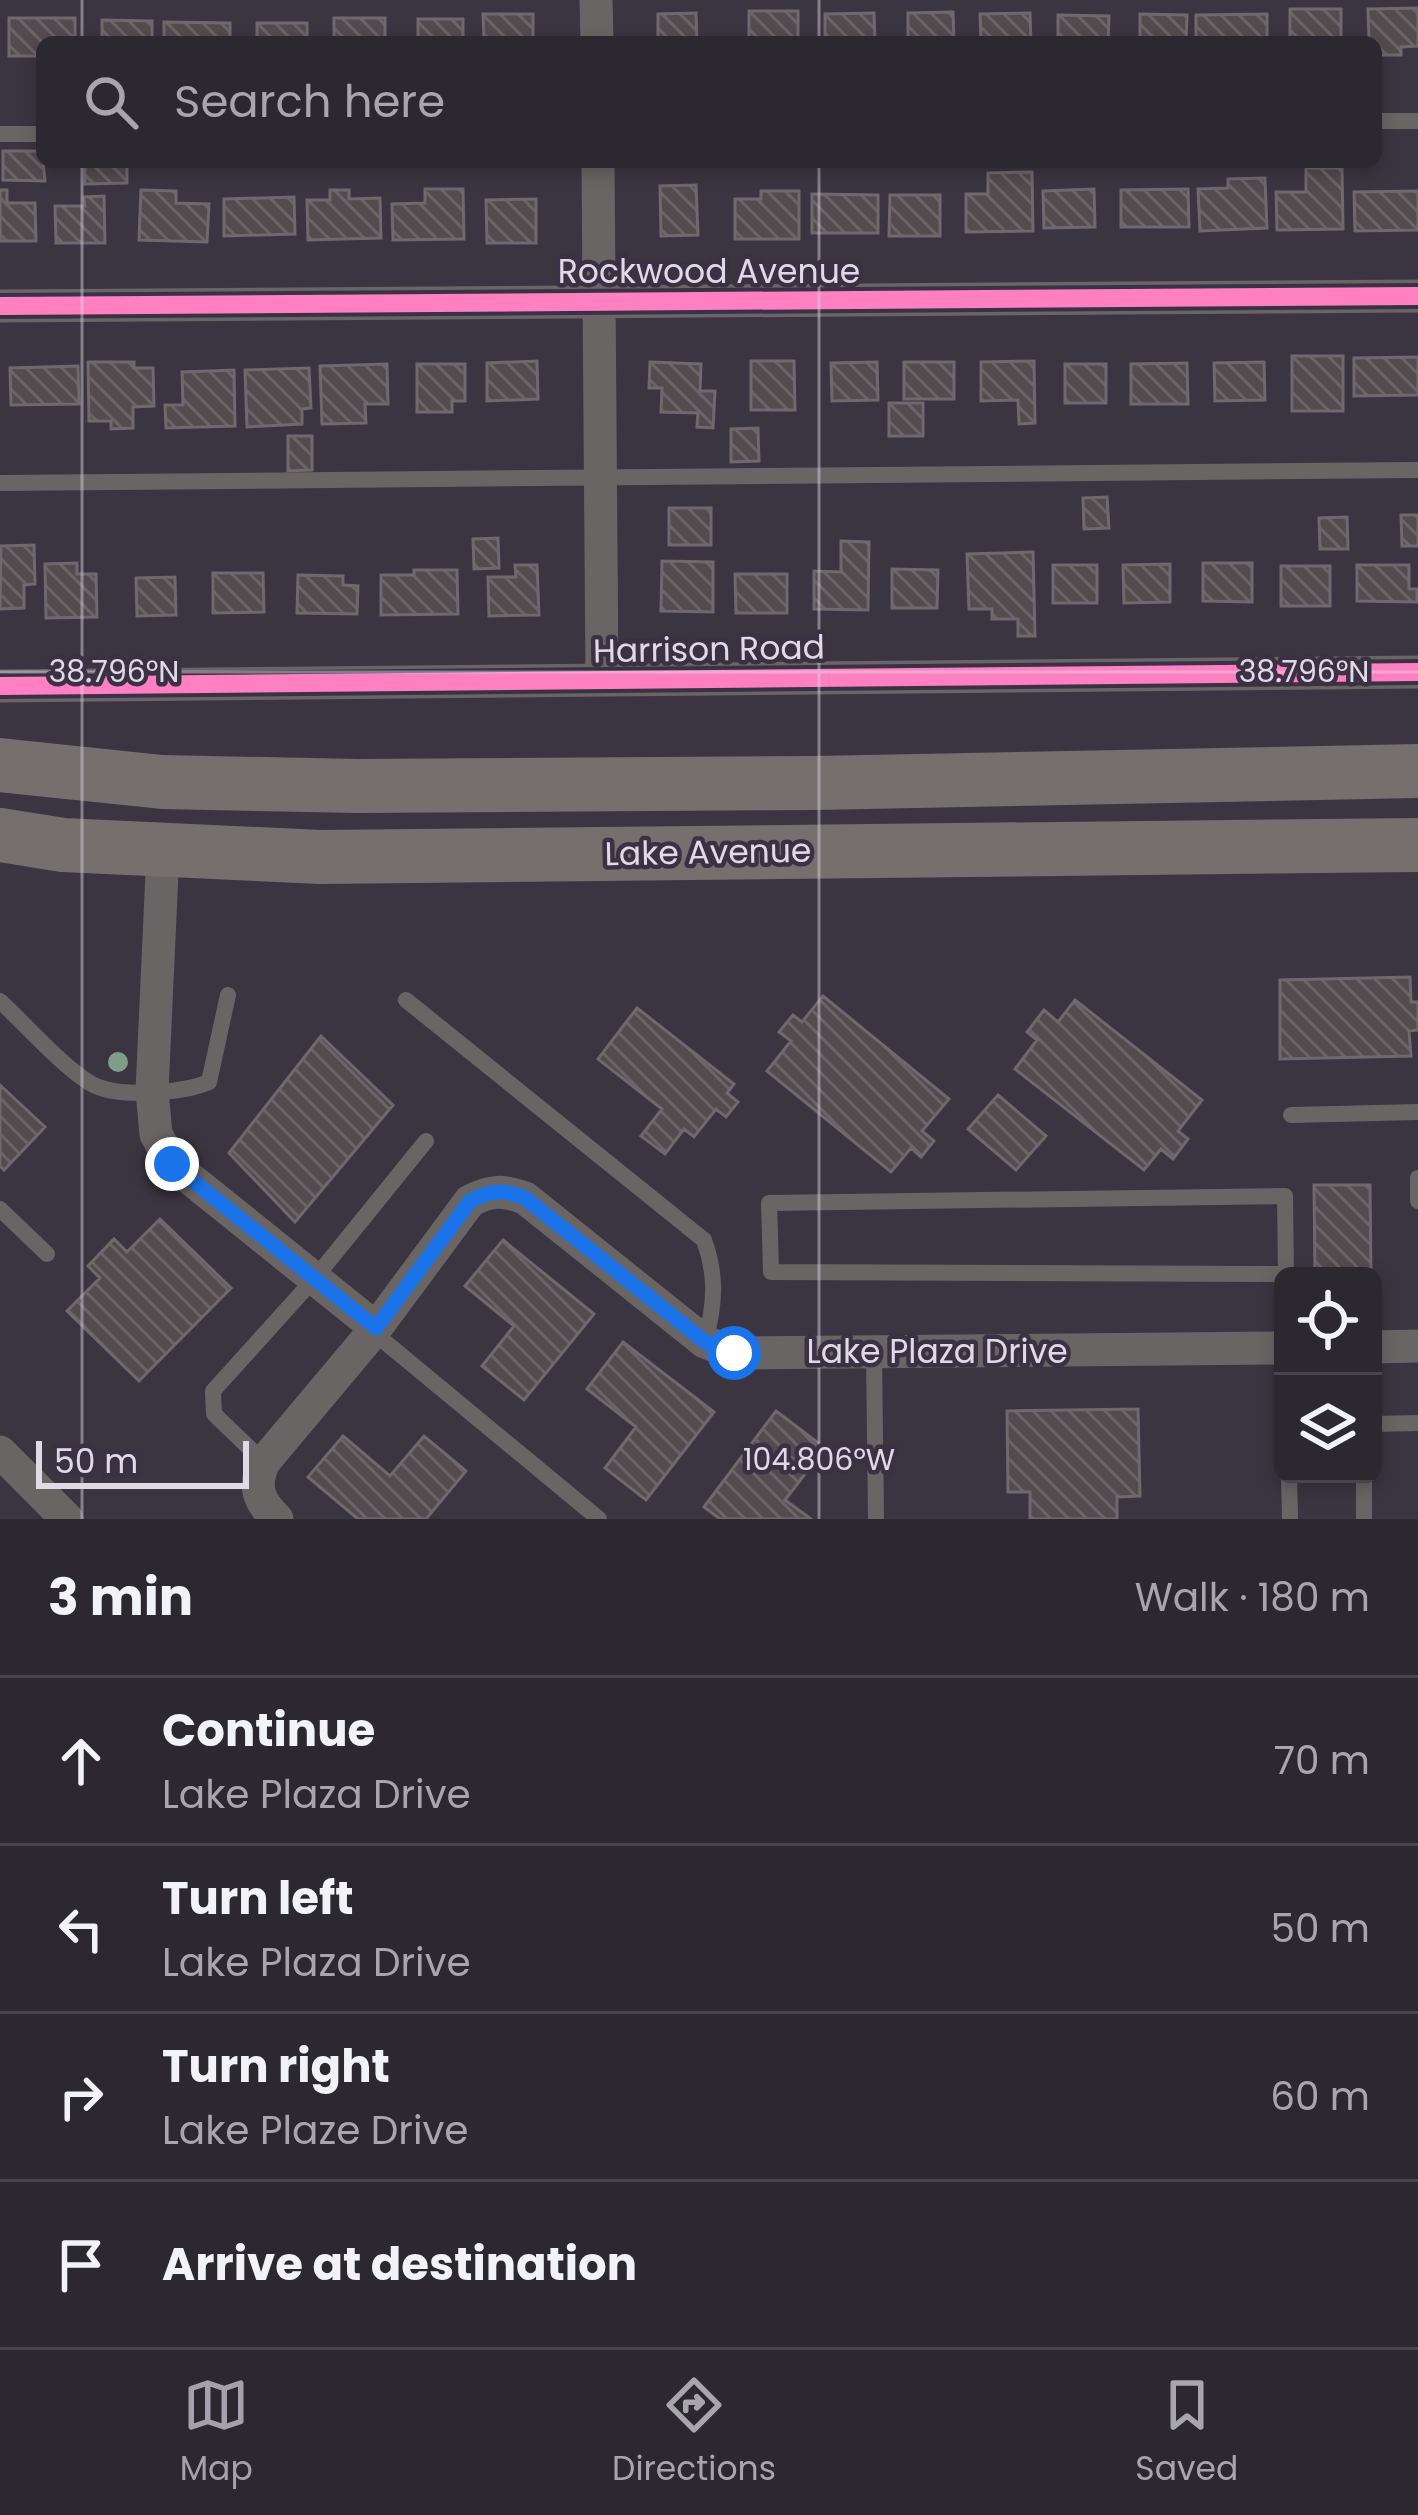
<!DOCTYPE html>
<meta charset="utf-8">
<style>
body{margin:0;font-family:Poppins,sans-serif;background:#38343c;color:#f1f3f6}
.controls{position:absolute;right:36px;bottom:36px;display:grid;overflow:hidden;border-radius:18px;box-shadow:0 6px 18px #0003}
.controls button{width:108px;height:108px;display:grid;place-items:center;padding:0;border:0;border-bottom:3px solid #48444c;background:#2c2830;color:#f1f3f6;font:60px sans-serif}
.scale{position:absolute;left:36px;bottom:30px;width:213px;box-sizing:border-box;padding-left:12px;border:6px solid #e0dae7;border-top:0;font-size:33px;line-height:42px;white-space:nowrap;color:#e0dae7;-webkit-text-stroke:9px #3a3144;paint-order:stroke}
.stop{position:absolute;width:36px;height:36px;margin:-27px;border:9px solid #1a73e8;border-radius:50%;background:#fff}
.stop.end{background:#1a73e8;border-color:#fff;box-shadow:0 3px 12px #0008}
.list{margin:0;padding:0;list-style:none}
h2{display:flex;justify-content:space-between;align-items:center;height:156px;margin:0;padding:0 48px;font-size:51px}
h2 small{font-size:39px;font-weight:400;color:#a6a6ab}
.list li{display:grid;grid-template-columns:78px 1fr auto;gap:36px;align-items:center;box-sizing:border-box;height:168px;padding:0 48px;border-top:3px solid #48444c}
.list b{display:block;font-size:45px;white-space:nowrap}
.list p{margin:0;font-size:39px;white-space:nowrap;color:#a6a6ab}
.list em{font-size:39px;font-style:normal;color:#a6a6ab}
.icon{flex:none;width:66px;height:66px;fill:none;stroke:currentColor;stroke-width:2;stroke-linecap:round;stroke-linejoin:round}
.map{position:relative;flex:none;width:1418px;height:1519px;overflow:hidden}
.search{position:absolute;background:#2c2830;box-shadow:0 6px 18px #0003;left:36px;right:36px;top:36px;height:132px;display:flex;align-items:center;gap:30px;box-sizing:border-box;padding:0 42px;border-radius:18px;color:#a6a6ab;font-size:45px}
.sheet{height:828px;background:#2c2830}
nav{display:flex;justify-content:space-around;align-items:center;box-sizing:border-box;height:168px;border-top:3px solid #48444c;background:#2c2830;font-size:33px;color:#a6a6ab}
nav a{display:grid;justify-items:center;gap:6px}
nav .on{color:#a6a0ad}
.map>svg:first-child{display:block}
.building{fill:url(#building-back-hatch);stroke:#6f686c;stroke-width:3}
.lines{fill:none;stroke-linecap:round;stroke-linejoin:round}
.lane{stroke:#6a6565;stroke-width:16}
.street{stroke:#6a6565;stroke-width:33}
.primary{stroke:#756f6e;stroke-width:54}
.cycleway-casing{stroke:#3a3144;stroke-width:26}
.cycleway{stroke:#ff80c0;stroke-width:18}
.tree{fill:#829c8a}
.route{stroke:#1a73e8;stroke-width:15}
.ticks{fill:none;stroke:#e0dae7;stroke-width:3;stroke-opacity:0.45}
.labels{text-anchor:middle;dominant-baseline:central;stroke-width:9;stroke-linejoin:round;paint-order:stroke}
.street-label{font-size:33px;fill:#e0dae7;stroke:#3a3144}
.ticks-label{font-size:30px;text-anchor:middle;fill:#e0dae7;stroke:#3a3144;stroke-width:9;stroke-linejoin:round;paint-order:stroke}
</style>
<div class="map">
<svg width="1418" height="1519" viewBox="0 0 1418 1519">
<defs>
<pattern id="building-back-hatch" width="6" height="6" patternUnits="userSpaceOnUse" patternTransform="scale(3)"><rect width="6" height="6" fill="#534b4e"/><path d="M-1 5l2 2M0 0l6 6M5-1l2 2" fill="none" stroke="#6b6468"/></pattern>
</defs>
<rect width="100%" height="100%" fill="#3a3540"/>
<path class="building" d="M1418,8V46L1401,47V55H1376V42H1369L1368,9Z
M1290,9H1341V42H1290Z
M749,11H798V42H749Z
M953,12L954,42H908V13Z
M696,13L697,42H658V14Z
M874,13L875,42H825V14Z
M1030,13L1031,42H981L980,14Z
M483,14H533V42H484Z
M1140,14L1187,15L1186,42H1140Z
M1267,14V42H1196V15Z
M1058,15L1109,16L1108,42H1058Z
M9,18H75V42H42V56H9Z
M334,18H385V42H334Z
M418,19H463V42H418Z
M102,20L152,21V42H102Z
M164,22L230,23V42H164Z
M257,23H307V42H257Z
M3,151H42L45,181L3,180Z
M85,162H127V183L85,184Z
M1306,168H1342L1343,229L1277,230L1276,192H1306Z
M1032,172L1033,231L966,232V194H988V173Z
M1265,178L1267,228L1200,231L1198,189L1228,188V179Z
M696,185L698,235L661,236L660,186Z
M425,189H463L464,239L393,240L392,204L425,203Z
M1094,189L1095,227L1044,228L1043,191Z
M1188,189L1189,227H1121V190Z
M0,190H7V203H35L36,241H0Z
M141,190L176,191V203L209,204L207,242L139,240Z
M330,190H349V199L380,198L381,238L308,240L307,200H330Z
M761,191H799V239H735V199H761Z
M1418,191V230L1355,231L1354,192Z
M812,194L878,195V233H812Z
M890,195H940V236H889Z
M104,196L105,243H56L55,206H85L84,197Z
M294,197L295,234L224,236V199Z
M536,199V243H487L486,200Z
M1292,356H1343V411H1292Z
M1418,357V395L1354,396V358Z
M537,361L538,399L487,401V363Z
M751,361H794L795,410H751Z
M1034,361L1035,423L1019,424L1018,400L981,401V362Z
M88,362H134V368H153L154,406L133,407V428L111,429V421H89Z
M650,362L701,364L700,391H715L713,428L697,427L698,413L661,412L662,388H649Z
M877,362L878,400L832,401L831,363Z
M904,362H954V399H904Z
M1264,362L1265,400L1215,401L1214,363Z
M1187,363L1188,404H1131V364Z
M387,364L388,404H365L366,423L322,424L320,366Z
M417,364H465V401H452V412H417Z
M1065,364H1106V403H1065Z
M78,366L79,404L11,405L10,368Z
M309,368L311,408L302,409V424L247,427L245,370Z
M234,370L235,426L166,428L165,405H183L182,372Z
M889,403H923V436H889Z
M758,428L759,461L731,462V429Z
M288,436H312V470L288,471Z
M1107,497L1109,528L1084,529L1083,498Z
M669,508H711V545H669Z
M1401,515H1418V546H1402Z
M1347,517L1348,549H1320L1319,518Z
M498,538L499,568L474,569L473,539Z
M841,541L869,542L868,610L814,609V571L841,572Z
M34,545L35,584L24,585V608L0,609L1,546Z
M1033,552L1035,636H1018V619H992V609H969L967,554Z
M662,561L713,562V612L661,611Z
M77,563V574H96L97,617L46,618L45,564Z
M1203,563H1252V602L1203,601Z
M1170,564V602L1124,603L1123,565Z
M515,565H537L539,615L489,616L488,577H516Z
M1053,565H1097V603H1053Z
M1357,565H1409V589H1417V602L1357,601Z
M1281,566H1330V606H1281Z
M892,569L938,570L937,608H892Z
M414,570H457L458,614L381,615V575H414Z
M213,573H263L264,612L213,613Z
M735,574H787V613H736Z
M298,575L343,576V585L358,586L357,614L297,613Z
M175,577L176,615L137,616L136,578Z
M1410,977L1411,1002H1418V1030L1409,1031L1411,1056L1280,1059V980Z
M823,996L949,1099L922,1131L934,1141L921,1157L911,1148L891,1172L767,1071L791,1041L779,1032L793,1015L802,1022Z
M1075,1000L1202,1100L1178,1131L1188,1139L1173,1159L1161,1149L1144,1170L1015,1069L1037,1040L1027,1032L1044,1010L1058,1022Z
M637,1008L734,1084L727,1093L738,1102L726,1117L716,1109L694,1137L684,1129L665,1154L641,1136L662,1109L598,1059Z
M321,1036L393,1105L295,1222L229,1153Z
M0,1085L45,1127L4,1170L0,1166Z
M998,1095L1046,1136L1016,1170L968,1129Z
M1314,1185H1370L1371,1276H1315Z
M160,1219L231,1288L139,1381L67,1311L100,1278L88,1266L114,1239L127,1252Z
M503,1240L594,1314L524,1400L482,1366L514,1326L465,1286Z
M623,1342L714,1412L646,1500L605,1468L636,1427L587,1389Z
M1138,1409L1140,1496L1117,1497V1519H1030V1492H1008L1007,1411Z
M776,1411L825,1448L785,1500L811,1519H720L704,1507Z
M343,1436L390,1476L424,1436L466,1471L426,1519H358L308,1477Z"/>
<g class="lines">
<path class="lane" d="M1376,121H1418
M0,134H42
M0,483L1418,470
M406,1000L704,1240C717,1276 715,1305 705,1341
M0,1001C25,1024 63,1067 90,1083C116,1099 182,1093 209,1082L228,995
M1291,1115L1418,1112
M1418,1178V1201
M0,1209L47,1254
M1286,1274L771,1272L769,1203L1285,1196L1286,1276
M373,1332L599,1519
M874,1353L876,1519
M1373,1424L1418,1423
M264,1462L214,1414L213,1391L315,1278L426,1141
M1289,1474L1290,1519
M1364,1474V1519"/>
<path class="street" d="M596,0L597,42
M598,162L602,680
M0,306L1418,296
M0,686L1418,672
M163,851L152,1091L156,1134L172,1164L376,1328
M1373,1347L1418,1346
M0,1452L67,1519
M277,1519C258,1501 253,1486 264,1462L373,1332L470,1201C491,1190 503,1190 525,1198L705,1342L734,1353L1283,1348"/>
<path class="primary" d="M0,765L162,782L358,786L815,783L1418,771
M0,835L63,845L321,857L1418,845"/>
<defs>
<path id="cycleway" d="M0,306L1418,296
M0,686L1418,672"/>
</defs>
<use href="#cycleway" class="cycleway-casing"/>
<use href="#cycleway" class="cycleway"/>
</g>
<circle class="tree" cx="118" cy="1062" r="10"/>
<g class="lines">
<path class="route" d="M172,1164L376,1328L470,1201C491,1190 503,1189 525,1198L705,1342L734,1353"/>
</g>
<path class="ticks" d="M82,0V42M819,0V42M82,162V1519M819,162V1519M0,672H1418"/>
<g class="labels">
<g class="street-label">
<text x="709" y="271">Rockwood Avenue</text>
<text transform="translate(709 649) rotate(-1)">Harrison Road</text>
<text transform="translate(708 852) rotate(-1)">Lake Avenue</text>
<text x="937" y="1351">Lake Plaza Drive</text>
</g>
</g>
<g class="ticks-label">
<text x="114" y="682">38.796°N</text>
<text x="1304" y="682">38.796°N</text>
<text x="819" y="1470">104.806°W</text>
</g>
</svg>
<div class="controls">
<button><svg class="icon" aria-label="locate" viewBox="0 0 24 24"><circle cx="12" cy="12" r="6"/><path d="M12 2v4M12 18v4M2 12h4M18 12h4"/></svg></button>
<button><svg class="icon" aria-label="layers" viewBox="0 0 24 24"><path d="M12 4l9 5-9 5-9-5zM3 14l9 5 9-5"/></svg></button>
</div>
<div class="scale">50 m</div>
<div class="stop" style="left:734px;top:1353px"></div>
<div class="stop end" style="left:172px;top:1164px"></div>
<div class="search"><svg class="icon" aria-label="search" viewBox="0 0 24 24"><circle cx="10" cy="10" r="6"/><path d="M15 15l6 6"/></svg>Search here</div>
</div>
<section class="sheet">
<h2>3 min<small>Walk · 180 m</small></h2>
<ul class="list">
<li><svg class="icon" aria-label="ahead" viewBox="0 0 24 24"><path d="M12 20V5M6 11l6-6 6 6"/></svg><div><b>Continue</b><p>Lake Plaza Drive</p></div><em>70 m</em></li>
<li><svg class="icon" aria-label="left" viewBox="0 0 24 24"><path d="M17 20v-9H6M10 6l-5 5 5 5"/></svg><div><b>Turn left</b><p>Lake Plaza Drive</p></div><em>50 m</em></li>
<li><svg class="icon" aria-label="right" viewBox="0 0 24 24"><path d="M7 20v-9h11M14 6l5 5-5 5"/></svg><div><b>Turn right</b><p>Lake Plaze Drive</p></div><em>60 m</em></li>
<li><svg class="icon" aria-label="arrive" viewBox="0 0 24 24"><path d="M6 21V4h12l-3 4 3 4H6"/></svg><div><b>Arrive at destination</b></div></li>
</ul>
</section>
<nav>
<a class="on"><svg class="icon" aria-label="map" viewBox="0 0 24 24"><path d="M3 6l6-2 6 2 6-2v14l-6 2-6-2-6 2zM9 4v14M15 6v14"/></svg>Map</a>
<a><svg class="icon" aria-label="directions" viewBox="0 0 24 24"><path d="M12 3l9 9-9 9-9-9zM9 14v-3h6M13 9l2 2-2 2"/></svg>Directions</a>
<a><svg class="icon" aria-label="saved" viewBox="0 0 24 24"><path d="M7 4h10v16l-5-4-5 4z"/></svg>Saved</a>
</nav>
